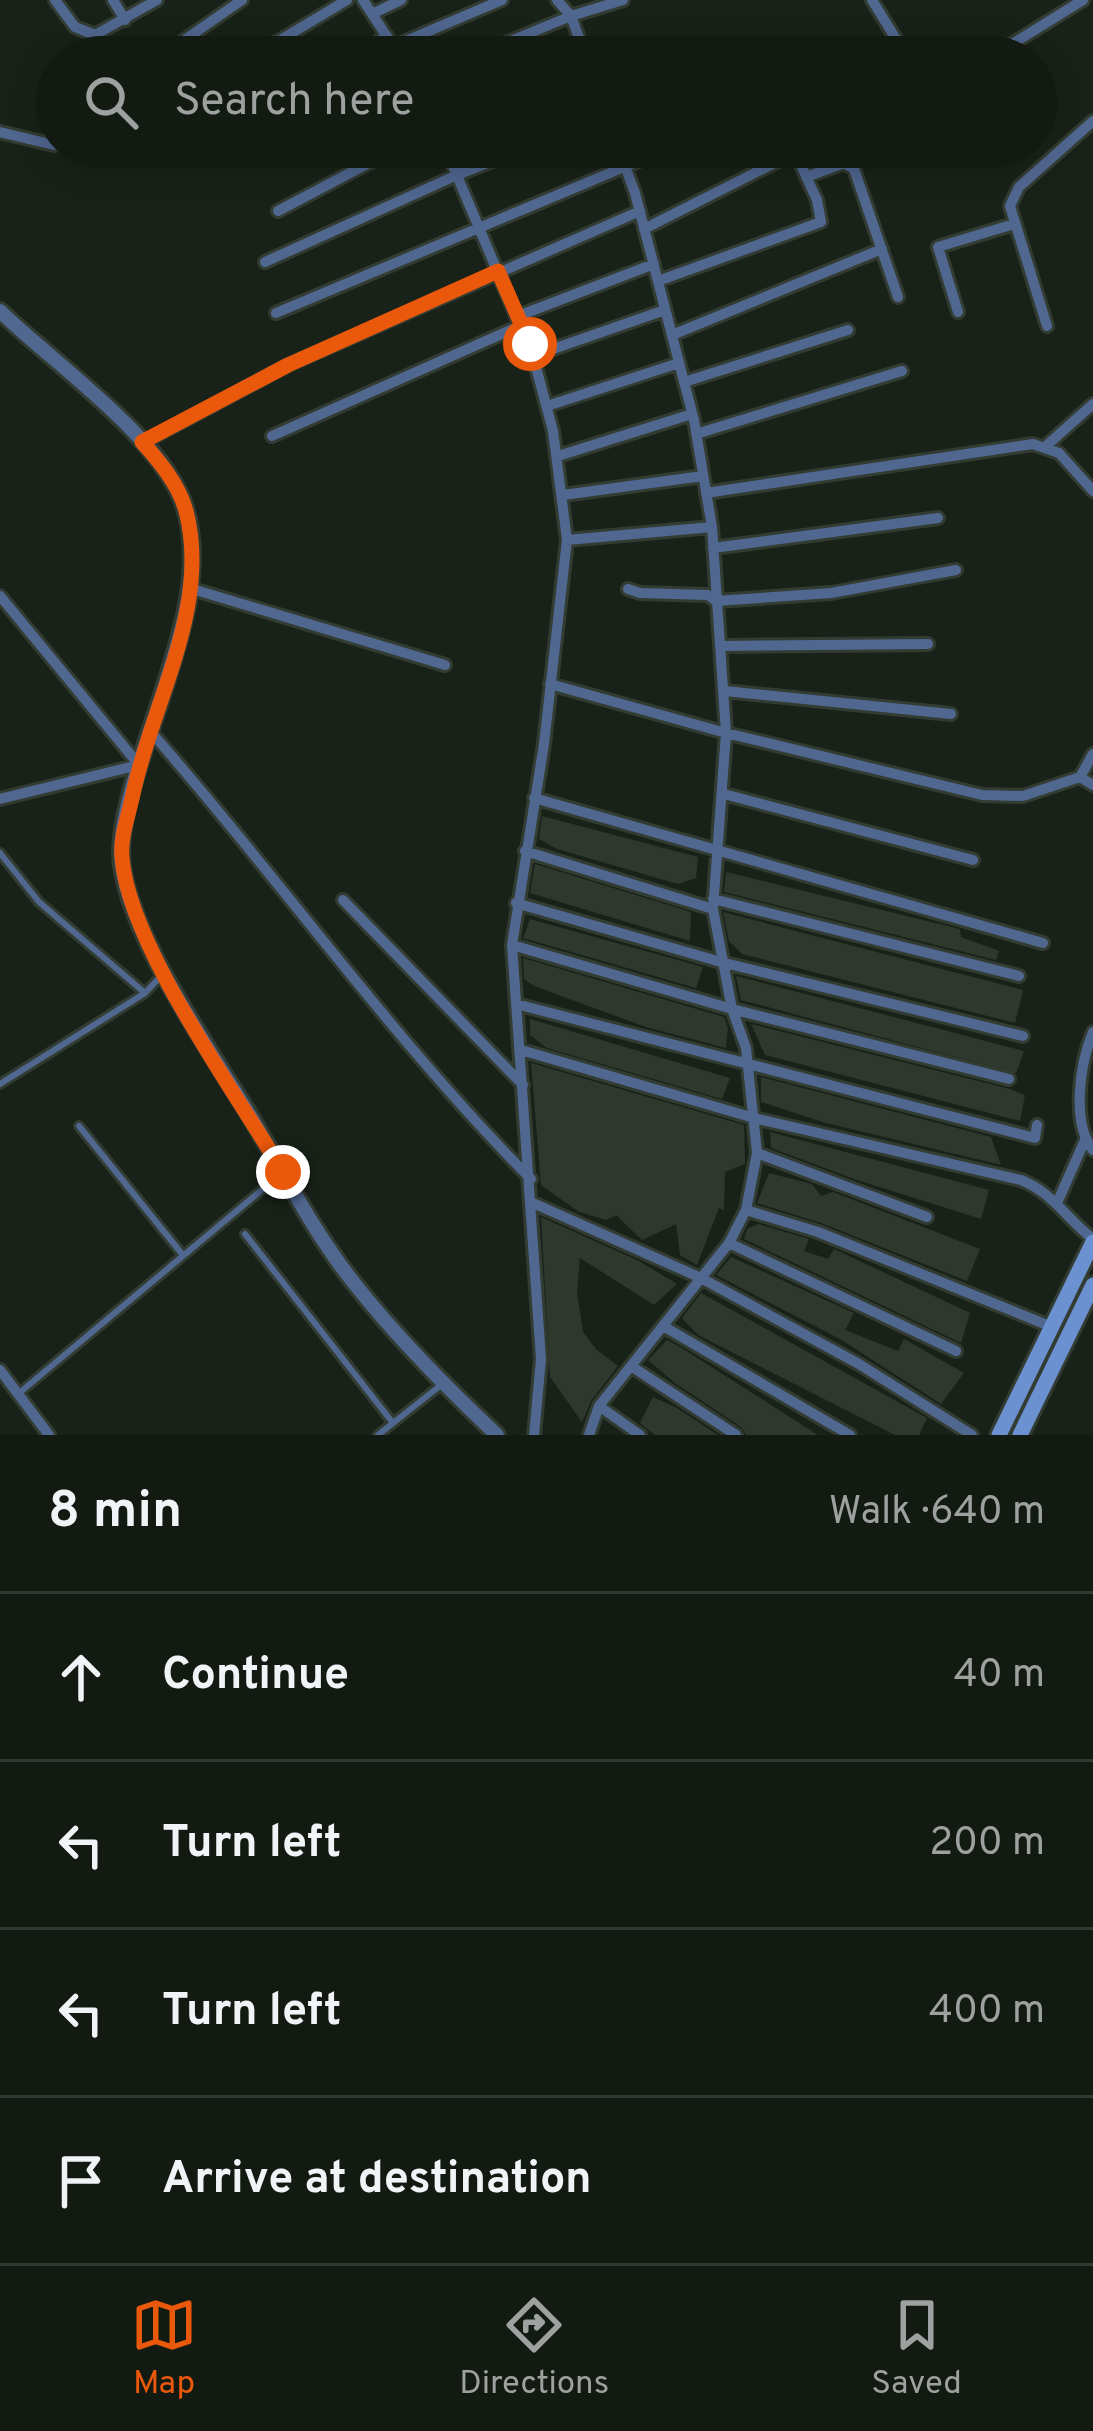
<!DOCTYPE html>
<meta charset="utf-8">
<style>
body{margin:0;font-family:Overpass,sans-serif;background:#202720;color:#f1f3f6}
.stop{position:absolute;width:36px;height:36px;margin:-27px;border:9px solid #ea580c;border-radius:50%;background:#fff}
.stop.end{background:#ea580c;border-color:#fff;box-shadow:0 3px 12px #0008}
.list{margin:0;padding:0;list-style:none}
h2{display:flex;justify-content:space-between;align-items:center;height:156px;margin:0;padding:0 48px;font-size:51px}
h2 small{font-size:39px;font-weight:400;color:#9da19f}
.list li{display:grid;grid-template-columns:78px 1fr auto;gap:36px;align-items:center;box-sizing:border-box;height:168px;padding:0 48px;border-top:3px solid #323832}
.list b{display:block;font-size:45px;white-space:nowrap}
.list em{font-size:39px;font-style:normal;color:#9da19f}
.icon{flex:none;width:66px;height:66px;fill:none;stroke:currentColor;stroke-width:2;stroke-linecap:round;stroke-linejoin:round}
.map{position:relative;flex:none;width:1093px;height:1435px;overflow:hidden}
.search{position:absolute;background:#131a12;box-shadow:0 6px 30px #0003;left:36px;right:36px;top:36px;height:132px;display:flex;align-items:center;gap:30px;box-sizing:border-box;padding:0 42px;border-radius:66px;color:#9da19f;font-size:45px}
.sheet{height:828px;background:#131a12}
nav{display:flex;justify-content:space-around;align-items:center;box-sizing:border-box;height:168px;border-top:3px solid #323832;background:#131a12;font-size:33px;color:#9da19f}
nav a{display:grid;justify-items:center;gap:6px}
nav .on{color:#ea580c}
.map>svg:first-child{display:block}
.building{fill:#2f382d}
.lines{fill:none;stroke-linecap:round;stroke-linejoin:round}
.service-casing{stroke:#333c32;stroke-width:12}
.minor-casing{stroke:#333c32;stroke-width:16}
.tertiary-casing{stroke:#333c32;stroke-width:20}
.secondary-casing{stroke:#333c32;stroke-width:21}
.service{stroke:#506790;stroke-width:6}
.minor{stroke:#506790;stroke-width:10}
.tertiary{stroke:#506790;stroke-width:14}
.secondary{stroke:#6c91d1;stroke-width:15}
.route{stroke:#ea580c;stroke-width:15}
</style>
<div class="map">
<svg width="1093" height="1435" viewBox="0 0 1093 1435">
<rect width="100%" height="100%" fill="#192218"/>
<path class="building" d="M542,816L698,857L696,878L678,884L557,849L539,839Z
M535,864L691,912L690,941L530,893Z
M726,872L960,929L961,937L999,951L996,960L724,892Z
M723,912L1023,990L1015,1023L742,954L729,941Z
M530,919L703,967L696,988L523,938Z
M523,958L724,1017L728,1028L726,1048L646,1027L534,986L524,979Z
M736,976L748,979L1024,1051L1016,1073L741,1000Z
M530,1019L730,1078L722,1099L547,1048L530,1035Z
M751,1024L1010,1089L1025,1095L1020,1121L765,1055Z
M531,1063L744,1125L745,1164L725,1172L724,1210L719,1208L697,1265L680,1255L676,1224L642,1240L616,1215L606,1220L579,1212L541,1185Z
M761,1077L991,1137L1001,1165L826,1123L761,1102Z
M770,1132L989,1190L981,1219L857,1180L771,1148Z
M769,1173L812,1184L821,1196L833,1192L980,1249L967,1281L821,1223L757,1203Z
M541,1217L639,1261L677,1284L654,1305L580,1258L577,1292L583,1332L596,1349L618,1366L591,1401L582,1422L550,1377Z
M758,1224L809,1239L804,1251L828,1259L834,1249L970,1313L961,1343L744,1239L747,1229Z
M731,1257L854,1313L845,1330L898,1351L904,1339L964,1373L941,1404L840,1339L716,1275Z
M701,1293L927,1418L919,1435H895L698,1335L682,1318Z
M667,1340L685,1350L818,1435H746L741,1427L675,1383L648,1360Z
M653,1397L677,1408L718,1435H655L640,1423Z"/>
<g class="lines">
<defs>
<path id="service" d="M0,853L39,902L145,993
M0,1084L145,993L161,976
M79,1126L182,1254
M245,1234L393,1423
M18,1394L282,1173
M378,1435L441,1385"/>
<path id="minor" d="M55,0L75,27L95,35L157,0
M113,0L125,20
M363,0L400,57
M557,0L571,16L586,57
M872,0L907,57
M372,14L401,0
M183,41L242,0
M394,46L502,0
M252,57L347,0
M352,57L387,36
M472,57L571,16L623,0
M991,57L1083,0
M0,132L54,145
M445,147L533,356L553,431L567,540L544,744L512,945L541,1359L534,1435
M806,177L844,163L854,169L898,297
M278,211L399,147
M644,229L806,147
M265,262L457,175L528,147
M658,281L821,222L817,200L795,152
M958,312L938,247L1014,224
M276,313L672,147
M518,316L654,264
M1047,326L1010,206L1019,187L1093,121
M672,335L882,249
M533,356L665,310
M684,382L848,330
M547,406L679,363
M696,434L902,371
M272,436L522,325
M142,443L288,365L640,211
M1046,446L1093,404
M558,456L692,414
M706,493L1033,444L1059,453L1093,491
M563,495L703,476
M567,540L712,527
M713,548L938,518
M189,588L445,665
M628,589L640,593L708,595L716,601L831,593L956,570
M0,596L139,765L0,799
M722,646L928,644
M550,684L726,733L982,795L1023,796L1080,777L1093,785
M725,691L951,714
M151,732C280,879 393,1040 531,1179
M1080,777L1093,754
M724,794L973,860
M534,798L1043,943
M525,851L713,909
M713,899L1019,976
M343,900L523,1085
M516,903L721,962L1023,1036
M512,945L732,1009L1009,1079
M516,1004L1035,1138L1037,1125
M1093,1032C1080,1063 1071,1123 1093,1150
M521,1050L754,1118L1021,1180C1052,1192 1067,1219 1093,1239
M757,1153L927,1217
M533,1203L701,1278L859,1364L972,1435
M1057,1203L1085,1140
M746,1210L818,1232L1052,1327
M729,1243L956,1351
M663,1326L850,1435
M631,1366L736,1435
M0,1370L49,1435
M599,1406L640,1435
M589,1435L599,1406L729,1243L746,1210L757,1153L746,1048L732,1009L713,909L726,733L712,527L694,420L635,193L618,147"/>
<path id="tertiary" d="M0,311C53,363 164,439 185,508C204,568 180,639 162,695C148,740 121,807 121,853C122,928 214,1055 253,1121C285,1175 314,1233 354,1283C397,1338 446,1387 497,1435"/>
<path id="secondary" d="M999,1435L1093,1242
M1020,1435L1093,1285"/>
</defs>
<use href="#service" class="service-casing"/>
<use href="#minor" class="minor-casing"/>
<use href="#tertiary" class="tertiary-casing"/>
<use href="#secondary" class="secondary-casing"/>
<use href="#service" class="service"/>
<use href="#minor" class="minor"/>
<use href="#tertiary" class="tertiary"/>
<use href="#secondary" class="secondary"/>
</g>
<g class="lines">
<path class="route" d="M283,1172C236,1093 128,944 122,857C120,837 129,814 133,794C152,703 211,607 186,511C179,485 160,462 142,442L288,365L498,271L530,344"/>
</g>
</svg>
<div class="stop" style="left:530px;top:344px"></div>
<div class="stop end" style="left:283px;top:1172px"></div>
<div class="search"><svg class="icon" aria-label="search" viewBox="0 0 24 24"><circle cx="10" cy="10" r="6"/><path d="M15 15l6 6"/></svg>Search here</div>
</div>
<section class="sheet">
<h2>8 min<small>Walk · 640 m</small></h2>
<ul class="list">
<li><svg class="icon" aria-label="ahead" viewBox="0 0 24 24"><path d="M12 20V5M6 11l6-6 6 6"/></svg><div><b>Continue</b></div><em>40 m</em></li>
<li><svg class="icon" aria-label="left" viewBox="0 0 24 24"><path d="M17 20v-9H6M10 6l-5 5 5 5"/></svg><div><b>Turn left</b></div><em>200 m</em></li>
<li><svg class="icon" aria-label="left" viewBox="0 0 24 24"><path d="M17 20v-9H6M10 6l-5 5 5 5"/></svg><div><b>Turn left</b></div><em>400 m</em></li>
<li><svg class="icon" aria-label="arrive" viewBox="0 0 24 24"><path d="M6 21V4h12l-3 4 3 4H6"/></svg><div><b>Arrive at destination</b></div></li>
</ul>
</section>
<nav>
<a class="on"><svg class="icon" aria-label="map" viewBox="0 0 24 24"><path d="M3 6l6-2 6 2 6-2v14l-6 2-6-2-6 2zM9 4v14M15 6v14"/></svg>Map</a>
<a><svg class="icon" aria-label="directions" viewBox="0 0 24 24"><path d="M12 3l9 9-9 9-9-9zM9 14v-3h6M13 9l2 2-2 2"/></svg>Directions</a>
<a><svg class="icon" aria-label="saved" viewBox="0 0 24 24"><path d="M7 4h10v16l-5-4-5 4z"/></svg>Saved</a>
</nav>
